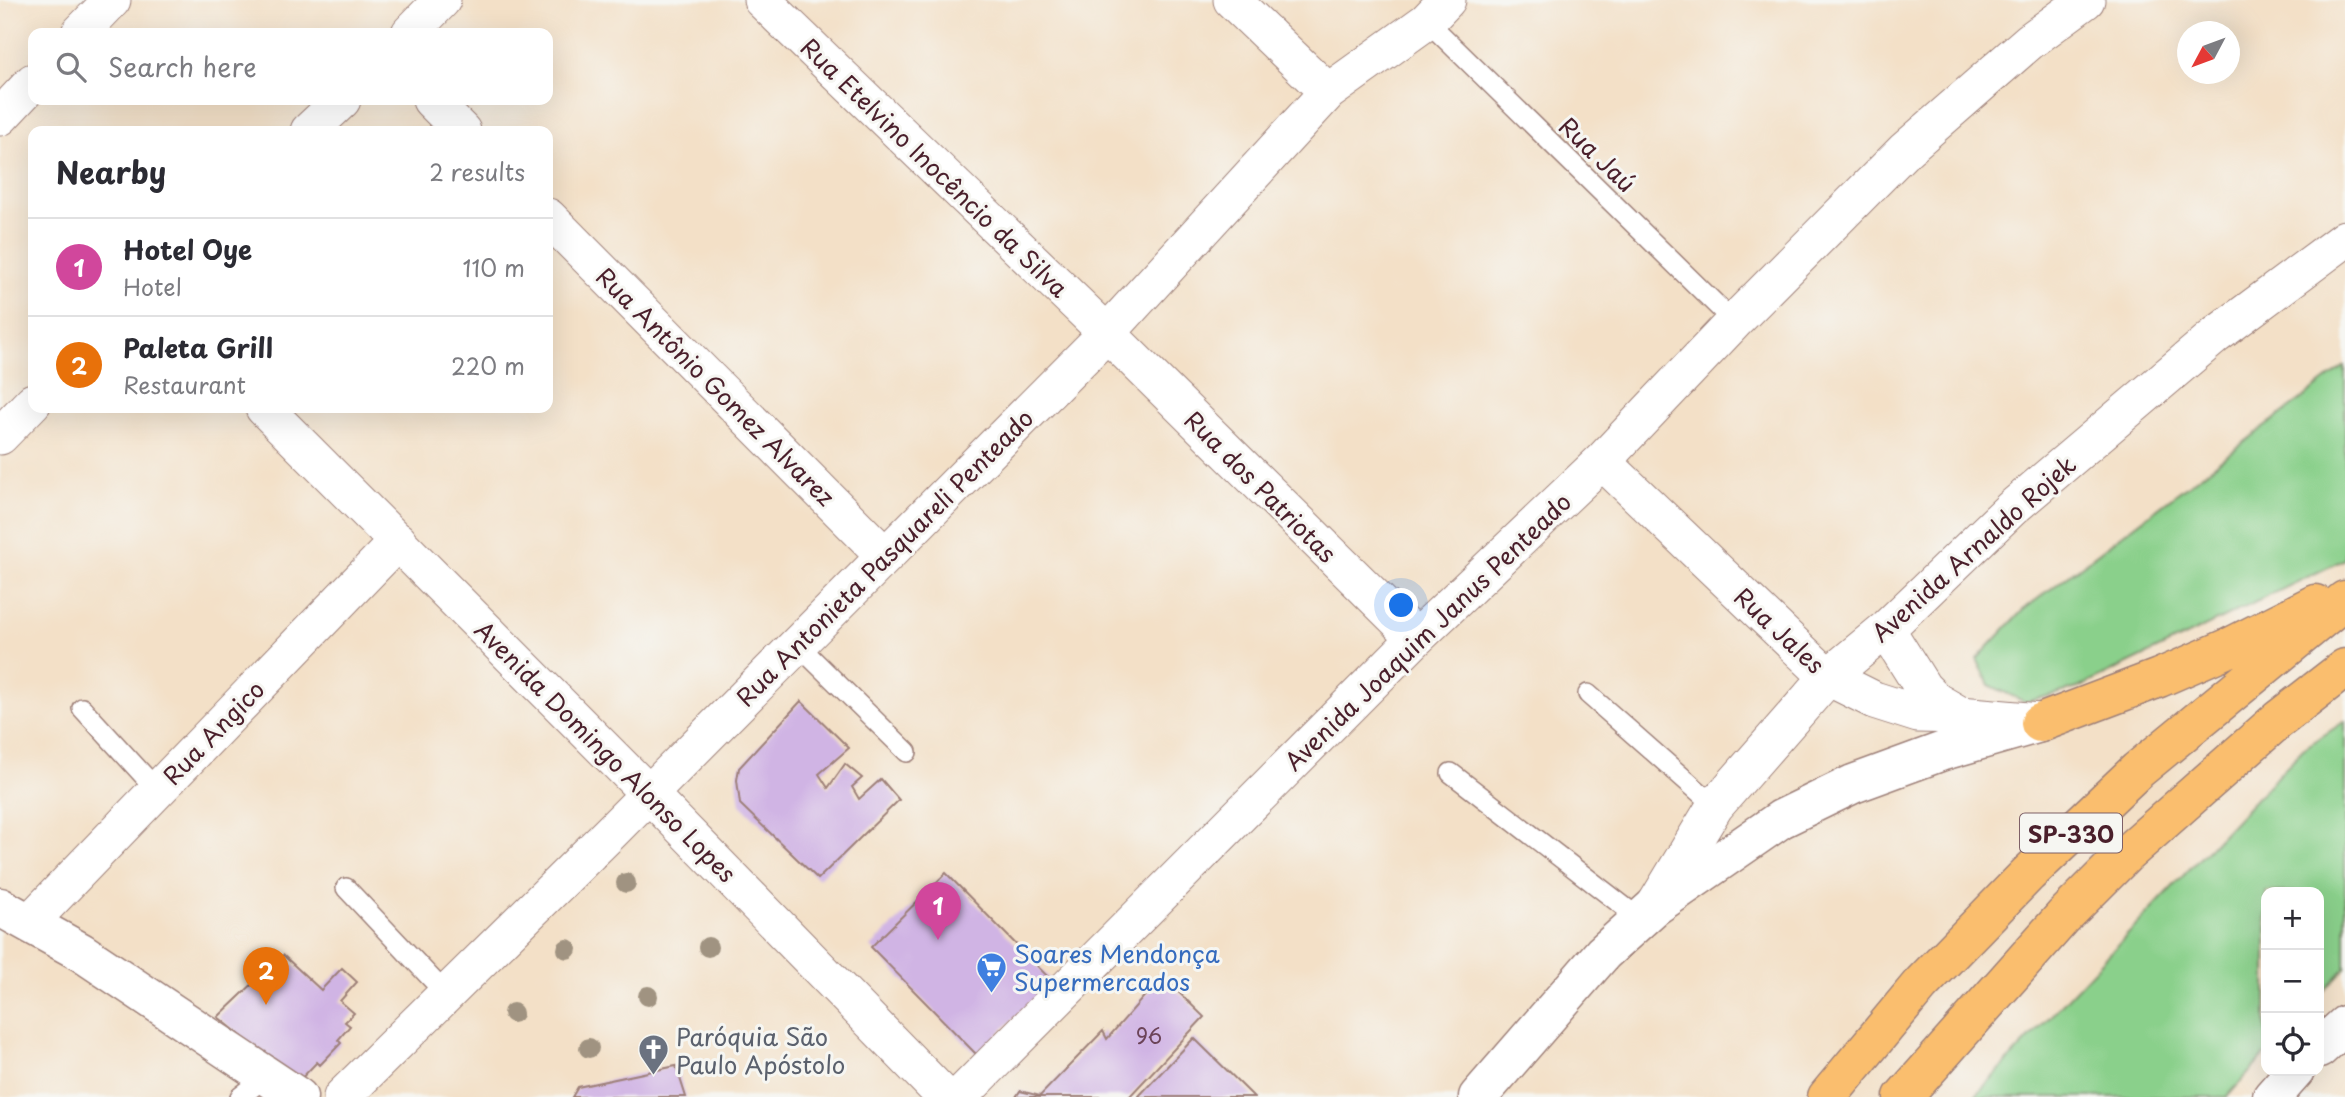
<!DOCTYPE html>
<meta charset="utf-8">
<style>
body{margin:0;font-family:"Playpen Sans",sans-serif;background:#f2f2f3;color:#2b2b33}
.controls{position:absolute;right:21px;bottom:21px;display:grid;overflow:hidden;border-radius:14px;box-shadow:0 7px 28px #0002}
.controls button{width:63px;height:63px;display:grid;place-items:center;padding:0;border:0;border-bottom:2px solid #e1e1e2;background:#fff;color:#2b2b33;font:35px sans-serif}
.compass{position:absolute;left:2177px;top:21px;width:63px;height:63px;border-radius:50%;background:#fff;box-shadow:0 7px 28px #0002;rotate:229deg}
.you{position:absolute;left:1402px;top:606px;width:24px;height:24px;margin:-18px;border:5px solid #fff;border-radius:50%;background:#1a73e8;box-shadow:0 0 0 10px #1a73e833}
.badge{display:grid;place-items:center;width:46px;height:46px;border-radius:50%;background:#b5179e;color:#fff;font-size:23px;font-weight:700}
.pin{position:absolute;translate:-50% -58px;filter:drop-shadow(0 2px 4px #0008)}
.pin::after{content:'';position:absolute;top:37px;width:24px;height:21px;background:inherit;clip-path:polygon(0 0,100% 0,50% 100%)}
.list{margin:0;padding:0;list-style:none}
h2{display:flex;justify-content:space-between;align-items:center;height:91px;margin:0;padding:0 28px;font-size:30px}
h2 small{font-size:23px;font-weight:400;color:#7c7c81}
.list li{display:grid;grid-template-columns:46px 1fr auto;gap:21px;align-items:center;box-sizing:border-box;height:98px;padding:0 28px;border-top:2px solid #e1e1e2}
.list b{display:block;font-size:26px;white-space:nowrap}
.list p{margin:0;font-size:23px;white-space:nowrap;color:#7c7c81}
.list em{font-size:23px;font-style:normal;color:#7c7c81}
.icon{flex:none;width:38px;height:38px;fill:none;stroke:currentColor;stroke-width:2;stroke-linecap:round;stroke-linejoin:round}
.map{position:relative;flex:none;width:2345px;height:1097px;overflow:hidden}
.search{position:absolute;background:#fff;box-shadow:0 7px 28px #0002;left:28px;top:28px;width:525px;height:77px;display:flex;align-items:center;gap:18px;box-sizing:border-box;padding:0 24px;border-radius:14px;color:#7c7c81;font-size:26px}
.panel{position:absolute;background:#fff;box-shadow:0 7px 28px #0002;left:28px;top:126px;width:525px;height:287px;border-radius:14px}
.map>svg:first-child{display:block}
.green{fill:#8ad08b;stroke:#6a785b;stroke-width:2}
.building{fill:#d0b4e4}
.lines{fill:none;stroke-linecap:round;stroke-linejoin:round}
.service-casing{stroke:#9e8079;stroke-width:22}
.minor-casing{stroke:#9e8079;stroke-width:39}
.tertiary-casing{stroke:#9e8079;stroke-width:41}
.motorway-casing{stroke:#9e8079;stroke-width:41}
.service{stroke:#fff;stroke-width:19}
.minor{stroke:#fff;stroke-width:37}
.tertiary{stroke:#fff;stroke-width:38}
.motorway{stroke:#fabe6e;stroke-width:38}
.tree{fill:#a09381}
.labels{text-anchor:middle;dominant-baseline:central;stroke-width:6;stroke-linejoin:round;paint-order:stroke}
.number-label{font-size:21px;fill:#6c4459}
.shield{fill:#f6f6f2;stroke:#7e6067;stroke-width:2}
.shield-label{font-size:23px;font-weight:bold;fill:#4a1f2b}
.street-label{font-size:24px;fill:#4a1f2b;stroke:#f6f6f2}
.shop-label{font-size:24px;fill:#366cbe;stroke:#f6f6f2;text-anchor:start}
.worship-label{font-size:24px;fill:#5b616d;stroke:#f6f6f2;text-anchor:start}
</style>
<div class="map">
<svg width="2345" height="1097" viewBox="0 0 2345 1097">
<rect width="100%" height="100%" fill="#f6f6f2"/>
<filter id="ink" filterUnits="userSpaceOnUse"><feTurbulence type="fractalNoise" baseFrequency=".0143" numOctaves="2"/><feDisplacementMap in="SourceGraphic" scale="14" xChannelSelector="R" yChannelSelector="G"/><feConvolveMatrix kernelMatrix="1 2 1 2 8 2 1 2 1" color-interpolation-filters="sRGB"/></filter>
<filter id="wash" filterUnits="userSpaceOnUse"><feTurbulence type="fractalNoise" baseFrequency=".00686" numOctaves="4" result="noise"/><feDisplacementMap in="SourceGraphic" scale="28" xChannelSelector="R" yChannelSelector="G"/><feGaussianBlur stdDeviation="1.57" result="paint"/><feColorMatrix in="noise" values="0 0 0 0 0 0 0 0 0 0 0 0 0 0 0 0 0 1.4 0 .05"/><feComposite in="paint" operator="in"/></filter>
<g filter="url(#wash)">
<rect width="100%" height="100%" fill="#f3e0c7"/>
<path class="green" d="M2345,366V559L2078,688L2025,702L1989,685L1977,659L2023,610Z
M2345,721V968L2319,996V892H2266V1054L2227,1097H1974L2303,749Z"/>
<g id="blocks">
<path class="building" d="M801,701L849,748L819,774L828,788L845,764L862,778L852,787L859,799L881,779L899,800L818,879L740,804L737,780L739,768Z
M946,873L1052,981L977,1055L871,947Z
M283,955L321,990L342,968L357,982L340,1001L354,1013L345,1022L350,1026L338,1040L341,1043L320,1065L317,1062L298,1082L218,1017Z
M1162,976L1204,1017L1129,1097H1016L1020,1091L1040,1096L1103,1031L1107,1039Z
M1194,1038L1254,1097H1138Z
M676,1066L686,1097H572L578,1087Z"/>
</g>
</g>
<g filter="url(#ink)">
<use href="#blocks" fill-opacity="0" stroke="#9e8079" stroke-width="2"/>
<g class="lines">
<defs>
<path id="service" d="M1427,21L1734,322
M797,644L907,752
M1588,694L1715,806
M82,708L157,790
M1451,773L1640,919
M346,888L446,994
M240,1097L267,1076"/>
<path id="minor" d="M762,0L1107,333L1416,638
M1232,0L1328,92
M80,33L112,0
M410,33L442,0
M431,100L462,131
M0,117L33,82
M309,131L342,100
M548,217L885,556
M264,408L648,793L945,1097
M0,436L33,402
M1602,461L1828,677L1874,700L1918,714L1960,715L2039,722
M1886,629L1923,688L1936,701L1960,715
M1654,907L1715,806L1828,677L1886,629L2012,508L2216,335L2345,239
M29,923L398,541
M342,1097L611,832L1107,333L1328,92L1427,21L1447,0
M959,1097L1416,638L1602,461L1734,322L1904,151L2030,41L2086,0"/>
<path id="tertiary" d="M0,907L81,952L298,1097
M2319,1049L2345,1025
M1478,1097L1603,953L1654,907L1781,819L1853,784L1943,751L2040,723
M2272,1097L2295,1071"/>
<path id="motorway" d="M2040,723L2159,678L2228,648L2315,604
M1827,1097L1920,985L2028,874L2138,770L2345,600
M1903,1097L2063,917L2125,855L2278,720L2345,668"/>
</defs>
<use href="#service" class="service-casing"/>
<use href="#minor" class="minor-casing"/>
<use href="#tertiary" class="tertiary-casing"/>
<use href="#motorway" class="motorway-casing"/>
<use href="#service" class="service"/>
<use href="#minor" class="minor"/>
<use href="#tertiary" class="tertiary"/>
<use href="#motorway" class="motorway"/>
</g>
<g class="tree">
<circle cx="626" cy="883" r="10"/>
<circle cx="708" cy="947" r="10"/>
<circle cx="567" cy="949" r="10"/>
<circle cx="648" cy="996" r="10"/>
<circle cx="513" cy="1013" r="10"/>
<circle cx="589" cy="1048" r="10"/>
</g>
</g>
<defs>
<symbol id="supermarket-pin" viewBox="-11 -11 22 30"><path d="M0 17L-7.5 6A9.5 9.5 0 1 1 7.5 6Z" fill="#3f7fe0" stroke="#f6f6f2"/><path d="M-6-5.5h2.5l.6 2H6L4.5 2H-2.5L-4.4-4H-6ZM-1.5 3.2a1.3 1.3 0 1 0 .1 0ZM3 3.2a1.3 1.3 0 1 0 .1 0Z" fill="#fff"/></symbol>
<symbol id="church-pin" viewBox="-11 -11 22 30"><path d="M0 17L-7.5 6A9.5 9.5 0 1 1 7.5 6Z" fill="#6b7280" stroke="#f6f6f2"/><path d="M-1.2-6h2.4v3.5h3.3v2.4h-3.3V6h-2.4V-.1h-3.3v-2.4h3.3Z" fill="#fff"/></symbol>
</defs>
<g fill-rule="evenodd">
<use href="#supermarket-pin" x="974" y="950" width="35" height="47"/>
<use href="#church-pin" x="636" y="1032" width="35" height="47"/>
</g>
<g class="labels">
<g class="number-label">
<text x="1149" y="1035">96</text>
</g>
<rect class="shield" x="2020" y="813.5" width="102" height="39" rx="5"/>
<g class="shield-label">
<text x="2071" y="833">SP-330</text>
</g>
<g class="street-label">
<text transform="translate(1598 154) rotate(44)">Rua Jaú</text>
<text transform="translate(935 167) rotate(44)">Rua Etelvino Inocêncio da Silva</text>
<text transform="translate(716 386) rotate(45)">Rua Antônio Gomez Alvarez</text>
<text transform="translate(1261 486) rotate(45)">Rua dos Patriotas</text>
<text transform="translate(1973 548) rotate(-42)">Avenida Arnaldo Rojek</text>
<text transform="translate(884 557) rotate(-45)">Rua Antonieta Pasquareli Penteado</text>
<text transform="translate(1780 630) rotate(43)">Rua Jales</text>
<text transform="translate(1427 631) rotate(-44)">Avenida Joaquim Janus Penteado</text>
<text transform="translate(213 732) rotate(-46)">Rua Angico</text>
<text transform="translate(606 751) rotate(45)">Avenida Domingo Alonso Lopes</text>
</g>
<g class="shop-label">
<text x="1014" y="953">Soares Mendonça<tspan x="1014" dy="28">Supermercados</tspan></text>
</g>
<g class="worship-label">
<text x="676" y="1036">Paróquia São<tspan x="676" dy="28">Paulo Apóstolo</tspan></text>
</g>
</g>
</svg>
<div class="controls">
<button>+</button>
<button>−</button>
<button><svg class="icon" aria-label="locate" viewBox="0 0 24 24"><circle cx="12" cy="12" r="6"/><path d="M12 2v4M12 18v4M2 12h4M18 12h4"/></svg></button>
</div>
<svg class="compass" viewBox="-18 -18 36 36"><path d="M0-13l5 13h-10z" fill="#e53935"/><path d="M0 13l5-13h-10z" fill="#7c7c81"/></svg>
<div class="you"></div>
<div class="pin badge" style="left:938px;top:940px;background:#d1479c">1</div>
<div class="pin badge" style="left:266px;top:1005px;background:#e8710a">2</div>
<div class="search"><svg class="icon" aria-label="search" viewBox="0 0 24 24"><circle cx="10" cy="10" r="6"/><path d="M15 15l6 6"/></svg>Search here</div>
<section class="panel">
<h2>Nearby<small>2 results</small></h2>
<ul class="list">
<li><span class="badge" style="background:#d1479c">1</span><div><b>Hotel Oye</b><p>Hotel</p></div><em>110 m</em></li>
<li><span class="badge" style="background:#e8710a">2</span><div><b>Paleta Grill</b><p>Restaurant</p></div><em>220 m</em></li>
</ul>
</section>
</div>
